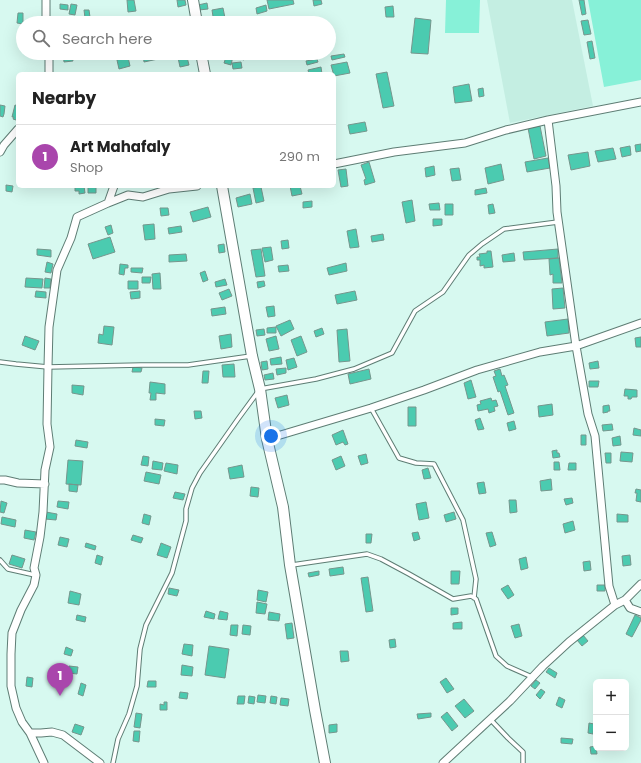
<!DOCTYPE html>
<meta charset="utf-8">
<style>
body{margin:0;font-family:Poppins,sans-serif;background:#f2f2f2;color:#222}
.controls{position:absolute;right:12px;bottom:12px;display:grid;overflow:hidden;border-radius:6px;box-shadow:0 4px 16px #0002}
.controls button{width:36px;height:36px;display:grid;place-items:center;padding:0;border:0;border-bottom:1px solid #e0e0e0;background:#fff;color:#222;font:20px sans-serif}
.you{position:absolute;left:271px;top:436px;width:14px;height:14px;margin:-10px;border:3px solid #fff;border-radius:50%;background:#1a73e8;box-shadow:0 0 0 6px #1a73e833}
.badge{display:grid;place-items:center;width:26px;height:26px;border-radius:50%;background:#a946ac;color:#fff;font-size:13px;font-weight:700}
.pin{position:absolute;translate:-50% -33px;filter:drop-shadow(0 1px 2px #0008)}
.pin::after{content:'';position:absolute;top:21px;width:14px;height:12px;background:inherit;clip-path:polygon(0 0,100% 0,50% 100%)}
.list{margin:0;padding:0;list-style:none}
h2{display:flex;justify-content:space-between;align-items:center;height:52px;margin:0;padding:0 16px;font-size:17px}
h2 small{font-size:13px;font-weight:400;color:#767676}
.list li{display:grid;grid-template-columns:26px 1fr auto;gap:12px;align-items:center;box-sizing:border-box;height:64px;padding:0 16px;border-top:1px solid #e0e0e0}
.list b{display:block;font-size:15px;white-space:nowrap}
.list p{margin:0;font-size:13px;white-space:nowrap;color:#767676}
.list em{font-size:13px;font-style:normal;color:#767676}
.icon{flex:none;width:22px;height:22px;fill:none;stroke:currentColor;stroke-width:2;stroke-linecap:round;stroke-linejoin:round}
.map{position:relative;flex:none;width:641px;height:763px;overflow:hidden}
.search{position:absolute;background:#fff;box-shadow:0 4px 16px #0002;left:16px;top:16px;width:320px;height:44px;display:flex;align-items:center;gap:10px;box-sizing:border-box;padding:0 14px;border-radius:22px;color:#767676;font-size:15px}
.panel{position:absolute;background:#fff;box-shadow:0 4px 16px #0002;left:16px;top:72px;width:320px;height:116px;border-radius:6px}
.map>svg:first-child{display:block}
.built{fill:#c4eee2}
.green{fill:#87f1d8}
.building{fill:#4bcbb0;stroke:#76968d}
.lines{fill:none;stroke-linecap:round;stroke-linejoin:round}
.service-casing{stroke:#5e7d74;stroke-width:5.5}
.minor-casing{stroke:#5e7d74;stroke-width:9}
.secondary-casing{stroke:#5e7d74;stroke-width:12}
.service{stroke:#fff;stroke-width:3.5}
.minor{stroke:#fff;stroke-width:7}
.secondary{stroke:#fff;stroke-width:10}
</style>
<div class="map">
<svg width="641" height="763" viewBox="0 0 641 763">
<rect width="100%" height="100%" fill="#d7f9f0"/>
<path class="built" d="M487,0H572L593,106L510,123Z"/>
<path class="green" d="M446,0H480L479,33H445Z
M588,0H641V80L604,87Z"/>
<path class="building" d="M127,0H134L136,11L128,12Z
M177,0H185L186,5L178,7Z
M267,0H293L294,4L269,9Z
M313,0H321L322,4L314,6Z
M579,0H584L586,14L582,15Z
M207,3L208,9L199,10L198,5Z
M60,4L68,5V10L60,9Z
M71,4L77,5L75,15L69,14Z
M266,5L267,11L257,14L256,8Z
M393,6L394,17H386L385,7Z
M223,8L226,23H214L212,10Z
M84,10H89L90,17L85,18Z
M18,13H23V24L17,23Z
M415,18L431,20L428,54L411,53Z
M588,20L591,34L584,35L581,21Z
M592,41L595,58L590,59L587,42Z
M63,53H71L73,61L64,62Z
M149,53H157L158,59L144,62L143,54Z
M177,53H186L189,65L180,67Z
M229,53H246L244,60L228,55Z
M227,54L233,56L231,65L224,63Z
M344,54L345,57L332,60L331,56Z
M128,57L130,66L119,69L117,60Z
M317,59L318,62L307,65L306,61Z
M241,62L242,68L233,69L232,63Z
M347,62L350,73L334,76L331,65Z
M321,67L322,74H309L308,70Z
M387,72L394,106L383,108L376,74Z
M469,84L472,101L455,103L453,87Z
M483,88L484,96L479,97L478,89Z
M0,105L5,106L4,114L3,117L0,116Z
M15,105L18,106V118H17L16,120L13,119L14,117H12Z
M365,122L367,131L350,134L348,125Z
M540,126L546,156L534,159L528,128Z
M641,144V151L636,152L635,145Z
M630,146L631,155L622,157L620,148Z
M613,148L616,159L598,162L595,151Z
M588,152L590,166L571,170L568,155Z
M548,158L550,168L527,172L525,162Z
M369,162L375,182L365,185L364,180L366,179L361,165Z
M501,164L504,180L488,184L485,168Z
M434,166L435,175L426,177L425,168Z
M459,168L461,180L452,181L450,169Z
M346,169L348,186L341,187L338,170Z
M6,185L13,186L12,192L6,191Z
M75,186H84L85,193L79,194V191H75Z
M88,186H96V193H88Z
M290,186H300L302,194L292,196Z
M261,187L264,201L256,203L253,188Z
M486,188L487,193L475,195V190Z
M250,194L252,204L238,207L236,198Z
M412,200L415,221L406,223L402,202Z
M312,201V207L303,208V202Z
M439,203L440,210H430L429,204Z
M445,204H453V215H445Z
M493,204L495,213L489,214L488,205Z
M208,207L211,217L193,222L190,212Z
M160,208H168L169,215L161,216Z
M433,219H442V225L433,226Z
M154,224L155,239L145,240L143,225Z
M111,225L113,233L108,235L105,227Z
M181,226L182,232L169,234L168,228Z
M356,229L359,247L350,248L347,231Z
M383,234L384,240L372,242L371,236Z
M110,237L115,252L93,259L88,244Z
M288,240L289,248L282,249L281,241Z
M224,244L225,252L219,253L218,245Z
M271,247L273,260L265,262L262,248Z
M37,249L51,250V257L37,255Z
M261,249L265,276L256,277L251,250Z
M558,249V258L524,260L523,252Z
M487,251H491L493,267L484,268V265L480,266V260H477V257H480L479,254L487,253Z
M514,253L515,261L503,262L502,255Z
M186,254L187,261L169,262V255Z
M559,258L562,283H553V274L550,275L549,259Z
M47,262L53,264L51,273L45,272Z
M346,263L347,271L329,275L327,268Z
M120,264L128,265V268H125L124,275L119,274Z
M288,265L289,271L279,272L278,266Z
M131,268H143L142,273L131,272Z
M205,271L208,280L203,282L200,273Z
M160,273L161,289H153L152,274Z
M142,277H151L150,283H142Z
M26,278L43,279L42,288L25,287Z
M45,278L51,279L50,288H44Z
M225,279L227,285L216,287L215,282Z
M128,281H138V289H128Z
M264,281L265,286L258,288L257,282Z
M563,288L565,308L553,309L552,289Z
M229,289L232,296L222,300L219,293Z
M36,291L46,292V298L35,297Z
M140,291V298L131,299L130,292Z
M355,291L357,300L337,304L335,295Z
M274,306L275,316L268,317L266,307Z
M225,307L226,314L212,316L211,309Z
M568,319L569,333L547,336L545,322Z
M290,320L294,329L281,336L276,326Z
M104,326L114,327L112,345L98,343L99,334L103,335Z
M276,327V333H267V328Z
M322,328L324,334L316,337L314,331Z
M264,329L265,335L257,336L256,330Z
M347,329L350,361L339,362L337,330Z
M231,334L232,347L221,349L219,336Z
M25,336L39,341L35,350L22,345Z
M276,336L279,349L269,351L266,339Z
M301,336L307,352L297,356L291,340Z
M641,337V347H636L635,338Z
M281,357L282,364L271,365L270,359Z
M294,358L297,367L288,370L286,360Z
M267,361L268,369L262,370L261,362Z
M598,361L599,368L590,369L589,363Z
M234,364L235,377H223L222,365Z
M133,367L142,368L141,372H132Z
M286,368V373L277,375L276,369Z
M369,369L371,379L350,384L348,374Z
M500,369L502,376L504,375L508,385L505,386L514,413L508,415L500,391L498,392L493,377L496,376L494,371Z
M203,371H209L208,383H202Z
M273,373L274,379L265,380L264,375Z
M471,380L476,397L468,399L464,383Z
M589,381H599L598,387H589Z
M150,382L165,384V394L156,393V400H150L151,393H149Z
M72,385L84,386L83,395L72,393Z
M625,389L637,390V397H632L631,399H628V396H624Z
M287,395L289,405L278,408L275,398Z
M491,398L492,401L496,400L498,406L494,407L495,411L489,413L488,409L478,411L477,405L481,404L480,401Z
M552,404L553,415L539,417L538,406Z
M609,405L610,411H608V412L603,413V406Z
M408,407H416V426H408Z
M194,411H201L202,418L195,419Z
M480,418L484,429L478,430L475,420Z
M155,419L165,420L164,426L155,425Z
M514,421L516,429L509,431L507,423Z
M612,424L613,430L603,431L602,425Z
M634,428L641,430V436L633,435Z
M343,430L348,444L345,445L343,442L336,445L332,435Z
M581,435H586V445H581Z
M620,436L621,445L613,446L612,438Z
M76,440L88,442L87,448L75,446Z
M557,450V453H559L560,457L553,458L552,451Z
M621,452L633,453L632,462L620,461Z
M605,453H611V463H606Z
M366,454L368,463L361,465L358,456Z
M143,456L149,457L148,466L141,465Z
M341,456L345,466L336,470L332,460Z
M68,460L83,461L81,485L66,484Z
M153,461L163,463L162,470L152,469Z
M554,462H559L560,470H554Z
M166,463L178,465L177,474L164,471Z
M569,463H576V470H568Z
M242,465L244,477L230,479L228,468Z
M428,468L431,478L424,479L422,470Z
M146,472L161,475L159,484L144,481Z
M551,479L552,490L541,491L540,481Z
M484,482L486,493L479,494L477,483Z
M69,484L78,485L77,492L69,491Z
M251,487L259,488L258,497L250,496Z
M636,489L641,490V502L636,501L637,493H635Z
M175,492L185,494L183,500L173,498Z
M572,498L573,503L566,505L564,499Z
M509,500H516L517,512L510,513Z
M1,501L7,503L4,513L0,512Z
M58,501L69,502L68,509L57,507Z
M426,502L429,518L419,520L416,504Z
M46,512L57,514L56,520L45,519Z
M454,512L456,519L446,522L444,515Z
M144,514L151,516L149,525L142,523Z
M617,514L628,515V522H617Z
M2,517L16,520L15,527L1,524Z
M573,521L575,530L565,533L563,524Z
M25,530L36,532L34,540L24,538Z
M418,532L420,539L414,541L412,533Z
M492,532L496,545L490,547L486,533Z
M366,534H372L371,543H366Z
M133,535L143,538L141,543L131,540Z
M60,537L69,539L67,547L58,545Z
M86,543L96,546L95,550L85,547Z
M161,543L171,547L167,558L157,555Z
M12,555L25,559L22,568L9,564Z
M97,555L103,557L101,565L95,563Z
M630,555L631,565L623,566L622,556Z
M526,557L528,568L521,570L519,559Z
M590,561L591,570L584,571L583,562Z
M343,567L344,574L330,576L329,569Z
M319,571V575L309,577L308,573Z
M451,571H460L459,584H451Z
M368,577L373,611L366,612L361,578Z
M508,585L514,595L508,599L501,589Z
M597,585H605V591H597Z
M169,588L179,590L177,596L168,594Z
M258,590L268,592L266,602L257,600Z
M70,591L81,594L79,605L68,603Z
M257,602L267,604L265,614L256,613Z
M451,608H458V614L451,615Z
M206,611L215,614L214,619L204,617Z
M220,611L228,613L227,620L218,619Z
M269,612L280,614L279,621L268,620Z
M77,615L86,617L85,622L76,620Z
M635,615L641,618V620L632,637L626,634Z
M462,622V629H453V623Z
M292,623L294,638L287,639L285,624Z
M519,624L522,636L515,638L511,626Z
M231,625H238L237,636L230,635Z
M243,625L251,626L250,635L242,634Z
M583,635L588,641L582,646L577,640Z
M395,639L396,647L390,648L389,640Z
M184,644L193,645L192,656L182,654Z
M209,646L229,649L225,678L205,675Z
M66,647L73,650L71,656L64,654Z
M340,651H348L349,661L341,662Z
M182,665L193,667L192,676L181,675Z
M69,666L78,667L77,674L68,673Z
M549,668L557,673L555,678L546,672Z
M27,677L33,678L32,687L26,686Z
M446,678L454,689L447,693L440,682Z
M536,680L540,683L535,689L531,686Z
M148,681H156V687H147Z
M81,683L86,685L83,696L78,694Z
M541,689L545,692L540,699L536,695Z
M180,692L188,693L187,699L179,698Z
M258,695L266,696L265,703L257,702Z
M238,696H245L244,704H237Z
M249,696L255,697L254,704L248,703Z
M271,696L277,697L276,704L270,703Z
M559,697L565,700L562,708L556,705Z
M281,698L289,699L288,706L280,705Z
M464,699L474,711L465,718L455,706Z
M164,702H167V710H160V704L164,705Z
M447,712L458,726L452,731L441,717Z
M136,713L142,714L140,728L134,727Z
M431,713V717L418,719L417,714Z
M589,723L594,724L593,734L588,733Z
M75,724L84,727L81,735L72,732Z
M337,724V732L329,733V725Z
M134,731H140L139,742L133,741Z
M561,738L573,739L572,744L561,743Z
M596,746L597,754H591L590,747Z"/>
<g class="lines">
<defs>
<path id="service" d="M0,362L16,364L48,367L141,365H188L251,356
M371,408L399,458L416,463L434,464L463,520L476,579L474,598
M0,560L8,569L35,575
M292,565L367,554L381,559L409,574L453,599L471,596L476,599L496,656L507,666L532,677
M490,719L508,738L523,752V763
M113,763L118,739L129,714L137,686L140,649L146,625L172,573L186,521V509L192,488L200,473L238,419L260,389L316,379L354,369L392,353L415,311L443,292L469,255L482,244L504,229L558,222"/>
<path id="minor" d="M46,23V0
M49,74V53
M548,120L556,186L557,212L576,346L588,414L595,436L609,586L615,605
M0,152L4,145L18,129
M334,164L394,152L465,143L506,130L548,120L641,102
M108,203L128,195L143,197L169,189L197,186
M267,439L371,408L424,390L477,370L540,352L576,346L641,323
M0,480H5L18,483L45,484
M625,600L630,608L641,612
M30,733L44,763
M100,763L63,735L52,732L41,733H30L22,722L16,708L11,686V654L12,633L21,610L34,585L36,575L34,568L40,537L43,512L45,470L50,447L47,424L48,367L49,327L57,270L71,238L77,217L108,203L114,186
M443,763L510,701L543,666L569,642L615,605L625,600L641,584"/>
<path id="secondary" d="M193,0L197,23
M201,53L205,74
M222,186L252,356L260,389L267,439L283,507L290,565L315,710L325,763"/>
</defs>
<use href="#service" class="service-casing"/>
<use href="#minor" class="minor-casing"/>
<use href="#secondary" class="secondary-casing"/>
<use href="#service" class="service"/>
<use href="#minor" class="minor"/>
<use href="#secondary" class="secondary"/>
</g>
</svg>
<div class="controls">
<button>+</button>
<button>−</button>
</div>
<div class="you"></div>
<div class="pin badge" style="left:60px;top:696px">1</div>
<div class="search"><svg class="icon" aria-label="search" viewBox="0 0 24 24"><circle cx="10" cy="10" r="6"/><path d="M15 15l6 6"/></svg>Search here</div>
<section class="panel">
<h2>Nearby<small></small></h2>
<ul class="list">
<li><span class="badge">1</span><div><b>Art Mahafaly</b><p>Shop</p></div><em>290 m</em></li>
</ul>
</section>
</div>
